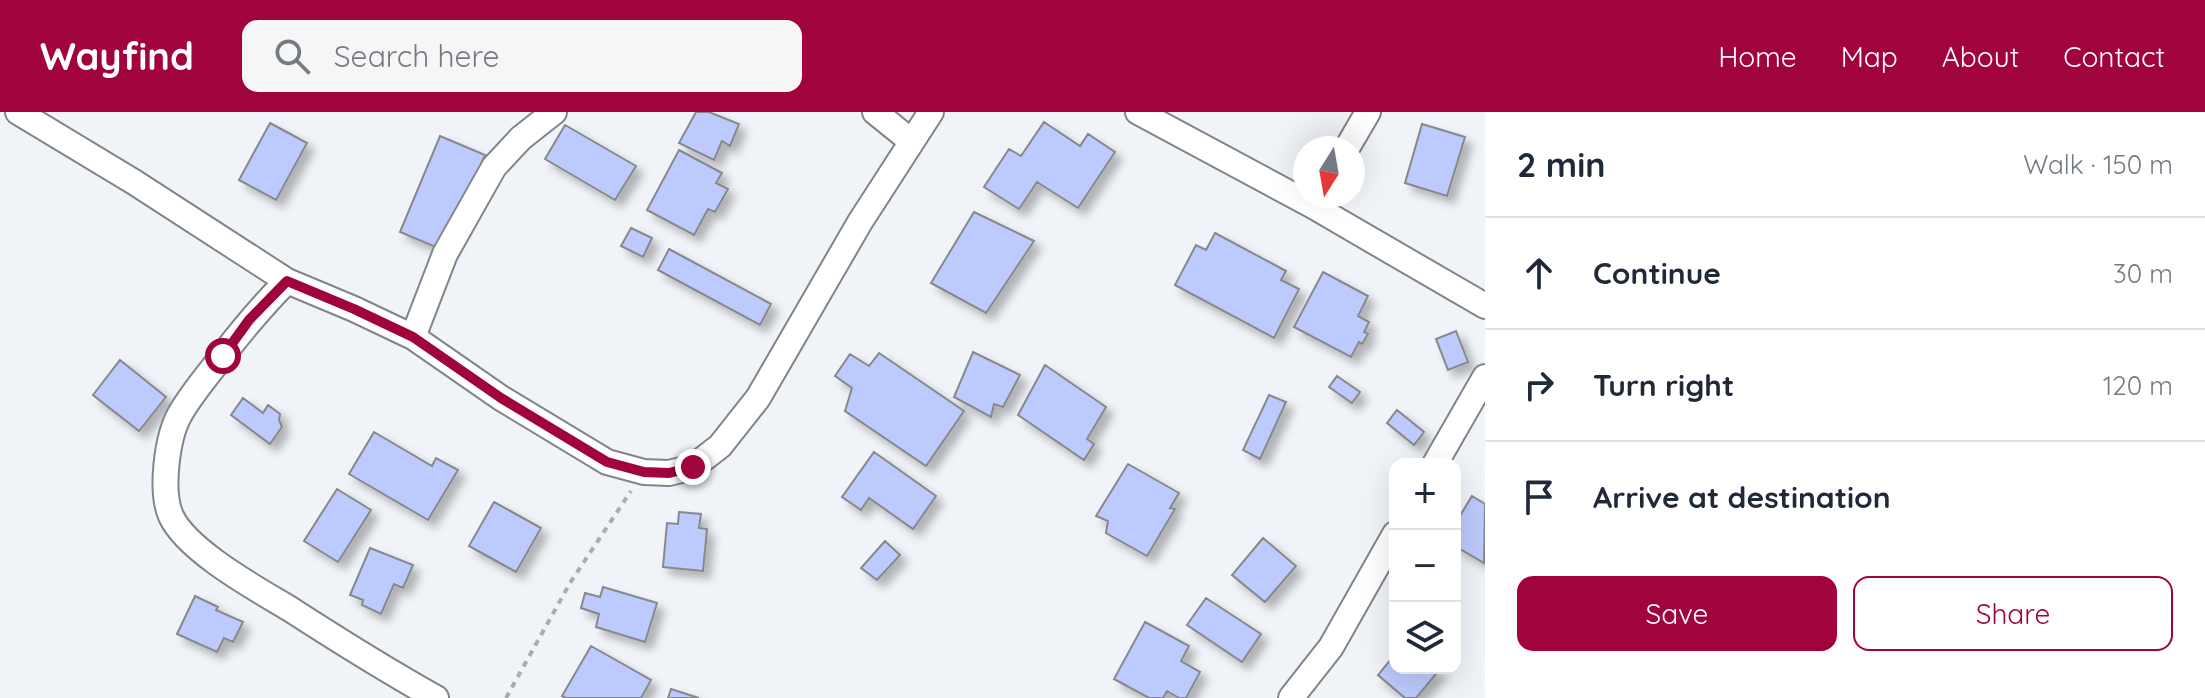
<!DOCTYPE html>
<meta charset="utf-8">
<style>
body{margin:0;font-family:Quicksand,sans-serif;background:#f6f6f7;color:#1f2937}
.controls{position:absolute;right:24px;bottom:24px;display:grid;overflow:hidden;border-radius:16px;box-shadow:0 8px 32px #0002}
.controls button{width:72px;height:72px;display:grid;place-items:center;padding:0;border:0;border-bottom:2px solid #e0e1e3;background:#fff;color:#1f2937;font:40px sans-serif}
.compass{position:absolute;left:1293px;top:24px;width:72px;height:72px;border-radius:50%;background:#fff;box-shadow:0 8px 32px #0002;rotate:191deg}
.stop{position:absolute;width:24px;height:24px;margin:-18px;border:6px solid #a1033d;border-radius:50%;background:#fff}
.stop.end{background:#a1033d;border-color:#fff;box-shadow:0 2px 8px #0008}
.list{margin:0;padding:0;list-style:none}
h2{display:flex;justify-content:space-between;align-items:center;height:104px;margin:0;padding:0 32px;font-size:34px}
h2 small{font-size:26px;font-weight:400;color:#747a83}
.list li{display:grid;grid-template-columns:52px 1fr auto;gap:24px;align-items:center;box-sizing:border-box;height:112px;padding:0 32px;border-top:2px solid #e0e1e3}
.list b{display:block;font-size:30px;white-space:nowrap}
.list em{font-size:26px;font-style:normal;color:#747a83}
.actions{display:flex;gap:16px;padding:24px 32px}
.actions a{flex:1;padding:18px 0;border:2px solid #a1033d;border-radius:16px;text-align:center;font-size:28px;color:#a1033d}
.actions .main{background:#a1033d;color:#fff}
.icon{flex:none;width:44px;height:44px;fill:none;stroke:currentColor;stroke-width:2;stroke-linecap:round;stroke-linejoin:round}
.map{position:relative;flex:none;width:1485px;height:586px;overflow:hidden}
header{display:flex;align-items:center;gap:48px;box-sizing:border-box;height:112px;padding:0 40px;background:#a1033d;color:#fff}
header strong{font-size:38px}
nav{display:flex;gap:44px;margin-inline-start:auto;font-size:28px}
.search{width:560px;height:72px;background:#f6f6f7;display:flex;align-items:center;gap:20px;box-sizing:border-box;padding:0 28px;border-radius:16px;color:#747a83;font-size:30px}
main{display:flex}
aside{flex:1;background:#fff}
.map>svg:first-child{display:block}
.building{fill:#bccafd;stroke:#87888c;stroke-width:2;filter:url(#shadow)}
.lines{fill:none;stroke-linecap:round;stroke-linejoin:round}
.minor-casing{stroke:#828588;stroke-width:28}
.path{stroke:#aaacaf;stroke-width:4;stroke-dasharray:6 6;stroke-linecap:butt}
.minor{stroke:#fff;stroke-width:24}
.route{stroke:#a1033d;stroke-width:10}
</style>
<header>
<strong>Wayfind</strong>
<div class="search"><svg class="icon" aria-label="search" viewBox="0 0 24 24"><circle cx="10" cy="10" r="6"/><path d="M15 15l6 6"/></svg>Search here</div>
<nav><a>Home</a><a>Map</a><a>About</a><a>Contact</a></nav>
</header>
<main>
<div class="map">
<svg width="1485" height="586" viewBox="0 0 1485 586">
<defs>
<filter id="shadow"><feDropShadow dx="7" dy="7" stdDeviation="4" flood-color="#0004"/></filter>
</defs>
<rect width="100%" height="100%" fill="#f0f3f7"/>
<path class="building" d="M696,0H709L739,12L730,34L722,29L714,48L679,31Z
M1044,10L1080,34L1088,22L1115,40L1078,96L1037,70L1019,97L984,75L1009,37L1021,44Z
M270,11L307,31L276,88L239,68Z
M1422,12L1465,25L1447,84L1405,71Z
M565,13L636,54L615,88L545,47Z
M440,24L485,43L445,139L400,120Z
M679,38L722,61L716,71L728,77L715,100L708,97L694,123L647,98Z
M974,100L1034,129L986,201L931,171Z
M631,116L652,126L643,145L621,134Z
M1215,121L1286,159L1281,168L1299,177L1274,226L1175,173L1196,133L1206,138Z
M669,137L771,192L760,213L658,158Z
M1323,160L1368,184L1358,204L1369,210L1364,220L1368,222L1362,232L1359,230L1351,245L1294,215Z
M1456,219L1468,250L1448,258L1436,227Z
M973,240L1020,263L1003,295L994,292L991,305L954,285Z
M879,241L964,299L926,354L845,299L852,276L835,264L850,242L869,254Z
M120,248L166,285L139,319L93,283Z
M1045,253L1106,295L1087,327L1094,332L1084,348L1018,303Z
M1337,264L1360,280L1352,291L1329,275Z
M1269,283L1286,290L1260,347L1243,338Z
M243,286L263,301L268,293L280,302L279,308L282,315L270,332L231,303Z
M1397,298L1424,320L1414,333L1387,311Z
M374,320L432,354L436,346L458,358L428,408L349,362Z
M874,340L936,384L913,417L869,386L861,398L842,385Z
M1128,352L1179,381L1170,396L1175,397L1147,444L1106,421L1108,409L1096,404Z
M337,377L371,398L338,450L304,429Z
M1472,384L1485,392L1484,451L1455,434V412Z
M494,390L541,416L516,460L469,434Z
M679,400L701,402L699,416L707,417L703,459L663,455L667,411L678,412Z
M1263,426L1296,454L1265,490L1232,463Z
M885,429L900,443L877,468L861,456Z
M370,436L413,453L403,476L394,472L381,502L362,493L363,488L350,483Z
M603,475L657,491L645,530L596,515L599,502L581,496L585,481L600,485Z
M195,484L218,495L216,498L243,510L233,530L224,526L217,540L177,522Z
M1206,486L1261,522L1242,550L1187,513Z
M1145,510L1189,534L1181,549L1200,560L1186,586H1179L1167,579L1163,586H1149L1114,567Z
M591,534L651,568L641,586H566L562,584Z
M1395,542V556H1441L1416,586H1405L1378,563Z
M671,577L699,586H668Z"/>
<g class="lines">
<defs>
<path id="minor" d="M18,0L134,70L287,169L354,197L413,225L501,286L607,350L644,360L669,361L693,355L720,334L758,286L860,110L931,0
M875,0L911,29
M1138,0L1313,94L1485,194
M1347,36L1368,0
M287,169C263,193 243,217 223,243C208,263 192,281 180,302C167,325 160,379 171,404C187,439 257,477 290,497C338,528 386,558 436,586
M413,225L445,142L494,55L521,26L554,0
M1435,352L1485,265
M1291,586L1331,535L1395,422"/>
</defs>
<use href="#minor" class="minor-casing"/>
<path class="path" d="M506,586L570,471L631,379"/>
<use href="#minor" class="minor"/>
</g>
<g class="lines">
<path class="route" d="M223,244L249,208L287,169L354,197L413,225L501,286L607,350L644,360L669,361L693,355"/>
</g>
</svg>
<div class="controls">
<button>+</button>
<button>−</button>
<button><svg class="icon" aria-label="layers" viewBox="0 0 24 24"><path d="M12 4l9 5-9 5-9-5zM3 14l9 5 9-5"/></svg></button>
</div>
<svg class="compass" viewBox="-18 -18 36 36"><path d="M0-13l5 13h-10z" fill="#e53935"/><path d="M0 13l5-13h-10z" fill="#747a83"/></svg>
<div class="stop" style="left:223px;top:244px"></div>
<div class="stop end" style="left:693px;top:355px"></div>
</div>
<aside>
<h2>2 min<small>Walk · 150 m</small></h2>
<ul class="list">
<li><svg class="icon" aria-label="ahead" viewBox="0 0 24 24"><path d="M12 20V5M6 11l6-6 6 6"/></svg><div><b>Continue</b></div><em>30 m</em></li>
<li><svg class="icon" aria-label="right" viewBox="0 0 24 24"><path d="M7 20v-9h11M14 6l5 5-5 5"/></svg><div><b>Turn right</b></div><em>120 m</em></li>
<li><svg class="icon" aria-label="arrive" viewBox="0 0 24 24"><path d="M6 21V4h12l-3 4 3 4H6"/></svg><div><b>Arrive at destination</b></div></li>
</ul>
<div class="actions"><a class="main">Save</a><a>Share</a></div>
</aside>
</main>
